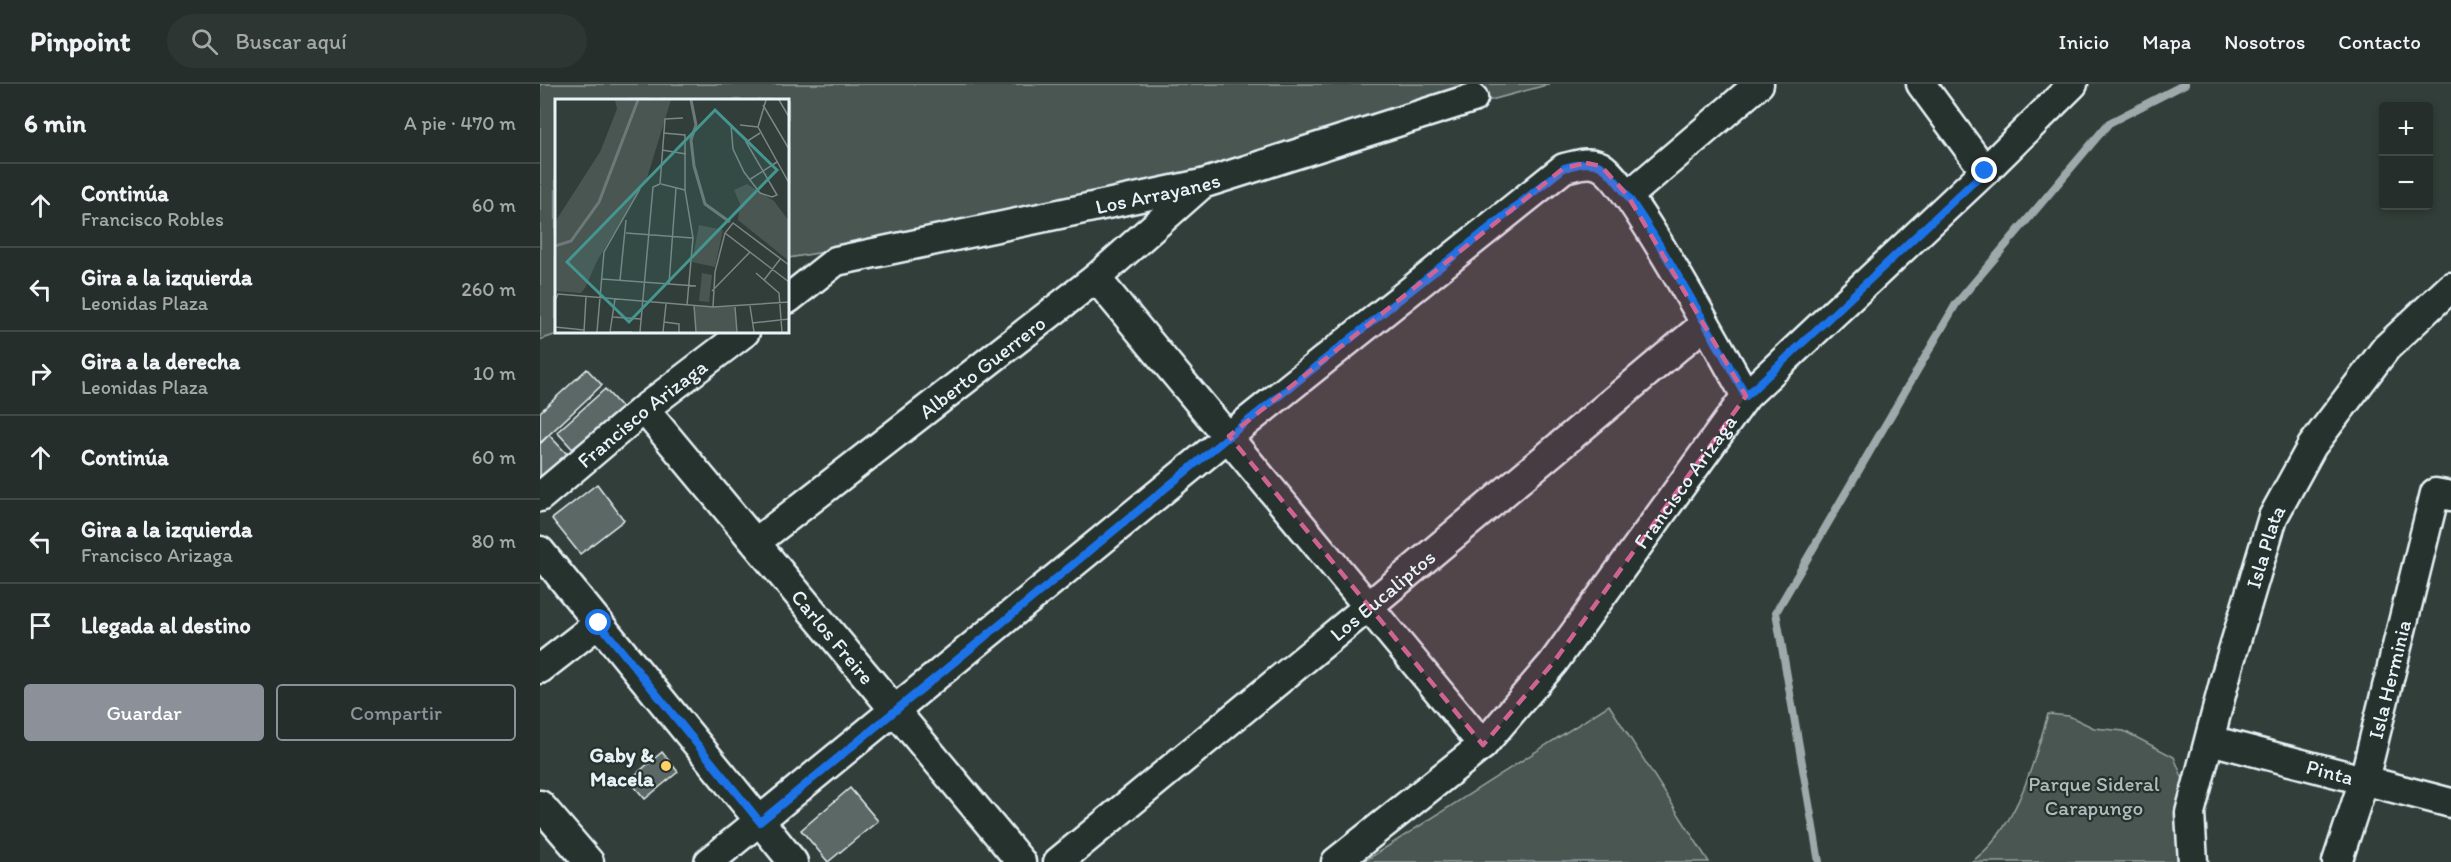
<!DOCTYPE html>
<html lang="es">
<meta charset="utf-8">
<style>
body{margin:0;font-family:Itim,sans-serif;background:#2e3633;color:#f1f3f6}
.controls{position:absolute;right:18px;top:18px;display:grid;overflow:hidden;border-radius:6px;box-shadow:0 3px 9px #0003}
.controls button{width:54px;height:54px;display:grid;place-items:center;padding:0;border:0;border-bottom:2px solid #424a47;background:#262e2b;color:#f1f3f6;font:30px sans-serif}
.stop{position:absolute;width:18px;height:18px;margin:-14px;border:4px solid #1a73e8;border-radius:50%;background:#fff}
.stop.end{background:#1a73e8;border-color:#fff;box-shadow:0 2px 6px #0008}
.list{margin:0;padding:0;list-style:none}
h2{display:flex;justify-content:space-between;align-items:center;height:78px;margin:0;padding:0 24px;font-size:26px}
h2 small{font-size:20px;font-weight:400;color:#a4a8a9}
.list li{display:grid;grid-template-columns:39px 1fr auto;gap:18px;align-items:center;box-sizing:border-box;height:84px;padding:0 24px;border-top:2px solid #424a47}
.list b{display:block;font-size:22px;white-space:nowrap}
.list p{margin:0;font-size:20px;white-space:nowrap;color:#a4a8a9}
.list em{font-size:20px;font-style:normal;color:#a4a8a9}
.actions{display:flex;gap:12px;padding:18px 24px}
.actions a{flex:1;padding:14px 0;border:2px solid #8c9099;border-radius:6px;text-align:center;font-size:21px;color:#8c9099}
.actions .main{background:#8c9099;color:#fff}
.icon{flex:none;width:33px;height:33px;fill:none;stroke:currentColor;stroke-width:2;stroke-linecap:round;stroke-linejoin:round}
.map{position:relative;flex:none;width:1911px;height:778px;overflow:hidden}
header{display:flex;align-items:center;gap:36px;box-sizing:border-box;height:84px;padding:0 30px;background:#262e2b;border-bottom:2px solid #424a47}
header strong{font-size:28px}
nav{display:flex;gap:33px;margin-inline-start:auto;font-size:21px}
.search{width:420px;height:54px;background:#2e3633;display:flex;align-items:center;gap:15px;box-sizing:border-box;padding:0 21px;border-radius:33px;color:#a4a8a9;font-size:22px}
main{display:flex}
aside{flex:1;background:#262e2b}
.map>svg:first-child{display:block}
.green{fill:#495651;stroke:#98a4a4;stroke-width:1.5}
.lines{fill:none;stroke-linecap:round;stroke-linejoin:round}
.stream{stroke:#9ea9ab;stroke-width:8}
.building{fill:#5c6865;stroke:#e8f1f8;stroke-width:1.5}
.minor-casing{stroke:#e8f1f8;stroke-width:33}
.minor{stroke:#26332d;stroke-width:28}
.route{stroke:#1a73e8;stroke-width:8}
.marked{fill:#cf6492;fill-opacity:0.2;stroke:#cf6492;stroke-width:4.5;stroke-dasharray:12 8;stroke-linejoin:round}
.poi-dot{fill:#ffd166;stroke:#26332d;stroke-width:2}
.labels{text-anchor:middle;dominant-baseline:central;stroke-width:4.5;stroke-linejoin:round;paint-order:stroke}
.street-label{font-size:21px;fill:#e8f1f8;stroke:#26332d}
.poi-label{font-size:21px;font-weight:bold;fill:#e8f1f8;stroke:#26332d;text-anchor:end}
.park-label{font-size:21px;fill:#b0bbbe;stroke:#26332d}
.inset-river{fill:none;stroke:#6d7978;stroke-width:3}
.inset-road{fill:none;stroke:#7b8685;stroke-width:1.5}
.view{fill:#459590;fill-opacity:0.15;stroke:#459590;stroke-width:3}
.inset-edge{fill:none;stroke:#e8f1f8;stroke-width:3}
</style>
<header>
<strong>Pinpoint</strong>
<div class="search"><svg class="icon" aria-label="search" viewBox="0 0 24 24"><circle cx="10" cy="10" r="6"/><path d="M15 15l6 6"/></svg>Buscar aquí</div>
<nav><a>Inicio</a><a>Mapa</a><a>Nosotros</a><a>Contacto</a></nav>
</header>
<main>
<aside>
<h2>6 min<small>A pie · 470 m</small></h2>
<ul class="list">
<li><svg class="icon" aria-label="ahead" viewBox="0 0 24 24"><path d="M12 20V5M6 11l6-6 6 6"/></svg><div><b>Continúa</b><p>Francisco Robles</p></div><em>60 m</em></li>
<li><svg class="icon" aria-label="left" viewBox="0 0 24 24"><path d="M17 20v-9H6M10 6l-5 5 5 5"/></svg><div><b>Gira a la izquierda</b><p>Leonidas Plaza</p></div><em>260 m</em></li>
<li><svg class="icon" aria-label="right" viewBox="0 0 24 24"><path d="M7 20v-9h11M14 6l5 5-5 5"/></svg><div><b>Gira a la derecha</b><p>Leonidas Plaza</p></div><em>10 m</em></li>
<li><svg class="icon" aria-label="ahead" viewBox="0 0 24 24"><path d="M12 20V5M6 11l6-6 6 6"/></svg><div><b>Continúa</b></div><em>60 m</em></li>
<li><svg class="icon" aria-label="left" viewBox="0 0 24 24"><path d="M17 20v-9H6M10 6l-5 5 5 5"/></svg><div><b>Gira a la izquierda</b><p>Francisco Arizaga</p></div><em>80 m</em></li>
<li><svg class="icon" aria-label="arrive" viewBox="0 0 24 24"><path d="M6 21V4h12l-3 4 3 4H6"/></svg><div><b>Llegada al destino</b></div></li>
</ul>
<div class="actions"><a class="main">Guardar</a><a>Compartir</a></div>
</aside>
<div class="map">
<svg width="1911" height="778" viewBox="0 0 1911 778">
<rect width="100%" height="100%" fill="#323e39"/>
<filter id="ink" filterUnits="userSpaceOnUse"><feTurbulence type="fractalNoise" baseFrequency=".0167" numOctaves="2"/><feDisplacementMap in="SourceGraphic" scale="12" xChannelSelector="R" yChannelSelector="G"/><feConvolveMatrix kernelMatrix="1 2 1 2 8 2 1 2 1" color-interpolation-filters="sRGB"/></filter>
<g filter="url(#ink)">
<path class="green" d="M0,0H1010L752,70L640,108L248,174V16H16V248H23L0,256Z
M1069,621L1169,778H823Z
M1508,630L1529,632L1554,644L1584,647L1634,673L1646,703L1642,778H1431C1476,748 1494,678 1508,630Z"/>
<g class="lines">
<path class="stream" d="M1279,778L1236,528L1416,220L1569,39L1645,0"/>
</g>
<path class="building" d="M47,285L62,301L0,359V328Z
M65,305L85,327L38,371L17,348Z
M9,351L28,371L0,398V360Z
M57,400L84,436L40,470L12,435Z
M122,668L138,688L105,715L89,696Z
M310,704L338,737L288,778L261,746Z"/>
<g class="lines">
<defs>
<g id="minor">
<path d="M1381,0L1445,87"/>
<path d="M1088,112L1219,0"/>
<path d="M556,194L943,661"/>
<path id="s1" d="M248,215L296,177L662,100L933,14"/>
<path id="s2" d="M104,325L481,778"/>
<path id="s3" d="M0,413L104,325L205,248"/>
<path id="s4" d="M216,458L556,194L661,101"/>
<path d="M0,467L253,778"/>
<path d="M0,585L59,539"/>
<path id="s5" d="M1670,656L1911,719"/>
<path d="M0,721L49,778"/>
<path d="M169,778L689,352L1024,84C1035,82 1048,76 1060,82C1088,95 1185,275 1206,312"/>
<path id="s6" d="M518,778L829,522L1165,240"/>
<path id="s7" d="M796,778L943,661L1013,579L1206,312L1445,87L1533,0"/>
<path id="s8" d="M1653,778L1650,729L1689,580L1733,433L1772,362L1846,264L1911,203"/>
<path id="s9" d="M1797,778L1824,696L1895,409L1911,412"/>
</g>
</defs>
<use href="#minor" class="minor-casing"/>
<use href="#minor" class="minor"/>
</g>
</g>
<g class="lines" filter="url(#ink)">
<path class="route" d="M59,539L220,738L689,352L1024,84C1035,81 1049,76 1060,82C1088,95 1185,275 1206,312L1445,87"/>
</g>
<path class="marked" d="M1046,79L1061,82L1088,112L1206,312L1013,579L943,661L689,352L1024,84Z"/>
<circle class="poi-dot" cx="126" cy="682" r="6"/>
<g class="labels">
<g class="street-label">
<text stroke="none"><textPath href="#s1" startOffset="390">Los Arrayanes</textPath></text>
<text stroke="none"><textPath href="#s4" startOffset="286">Alberto Guerrero</textPath></text>
<text stroke="none"><textPath href="#s3" startOffset="132">Francisco Arizaga</textPath></text>
<text stroke="none"><textPath href="#s7" startOffset="520">Francisco Arizaga</textPath></text>
<text stroke="none"><textPath href="#s8" startOffset="326">Isla Plata</textPath></text>
<text stroke="none"><textPath href="#s6" startOffset="420">Los Eucaliptos</textPath></text>
<text stroke="none"><textPath href="#s2" startOffset="296">Carlos Freire</textPath></text>
<text stroke="none"><textPath href="#s9" startOffset="190">Isla Herminia</textPath></text>
<text stroke="none"><textPath href="#s5" startOffset="124">Pinta</textPath></text>
</g>
<g class="poi-label">
<text x="114" y="670">Gaby &amp;<tspan x="114" dy="24">Macela</tspan></text>
</g>
<g class="park-label">
<text x="1554" y="699">Parque Sideral<tspan x="1554" dy="24">Carapungo</tspan></text>
</g>
</g>
<g transform="translate(15 15)">
<rect width="234" height="234" fill="#323e39"/>
<path d="M60,1H116L92,79L42,162L30,189L26,194L0,192V123L45,53L62,10ZM192,85L219,102L234,122V162L183,121L185,105L179,91ZM144,126L168,131L160,168L137,163ZM147,174L157,176L154,203L144,202ZM139,206L180,208L182,233H141Z" fill="#495651"/>
<path class="inset-river" d="M136,1L141,26L136,41L139,67L150,105L175,123M0,147L16,142L44,103L83,1"/>
<path class="inset-road" d="M211,1L203,28L234,84M224,1L234,18M208,6L234,50M176,26L178,50L189,73L205,94L217,98L222,96L191,43L205,34M185,26L203,28M108,34L130,36V91L138,139L132,206M107,51L131,55M194,81L222,63M105,85L110,20L128,19M106,85L130,91M71,134L138,139M170,134L234,183M201,174L224,194L227,233M47,180L141,187M65,181L71,121M209,181L226,159M114,185L121,89M157,192L195,153M0,202L3,195L158,208L234,203M139,206L141,233M195,207L199,233M158,208L160,173L170,134L178,124L234,166M180,208L182,233M58,218L86,220M109,223L124,225V233M197,224L234,220M0,228L29,231M29,233L31,198M42,233L49,153L85,90M55,233L60,200M55,233H77M85,233L98,88L105,85M108,233L111,205"/>
<path class="view" d="M160,11L222,71L74,223L12,163Z"/>
<rect width="234" height="234" class="inset-edge"/>
</g>
</svg>
<div class="controls">
<button>+</button>
<button>−</button>
</div>
<div class="stop" style="left:59px;top:539px"></div>
<div class="stop end" style="left:1445px;top:87px"></div>
</div>
</main>
